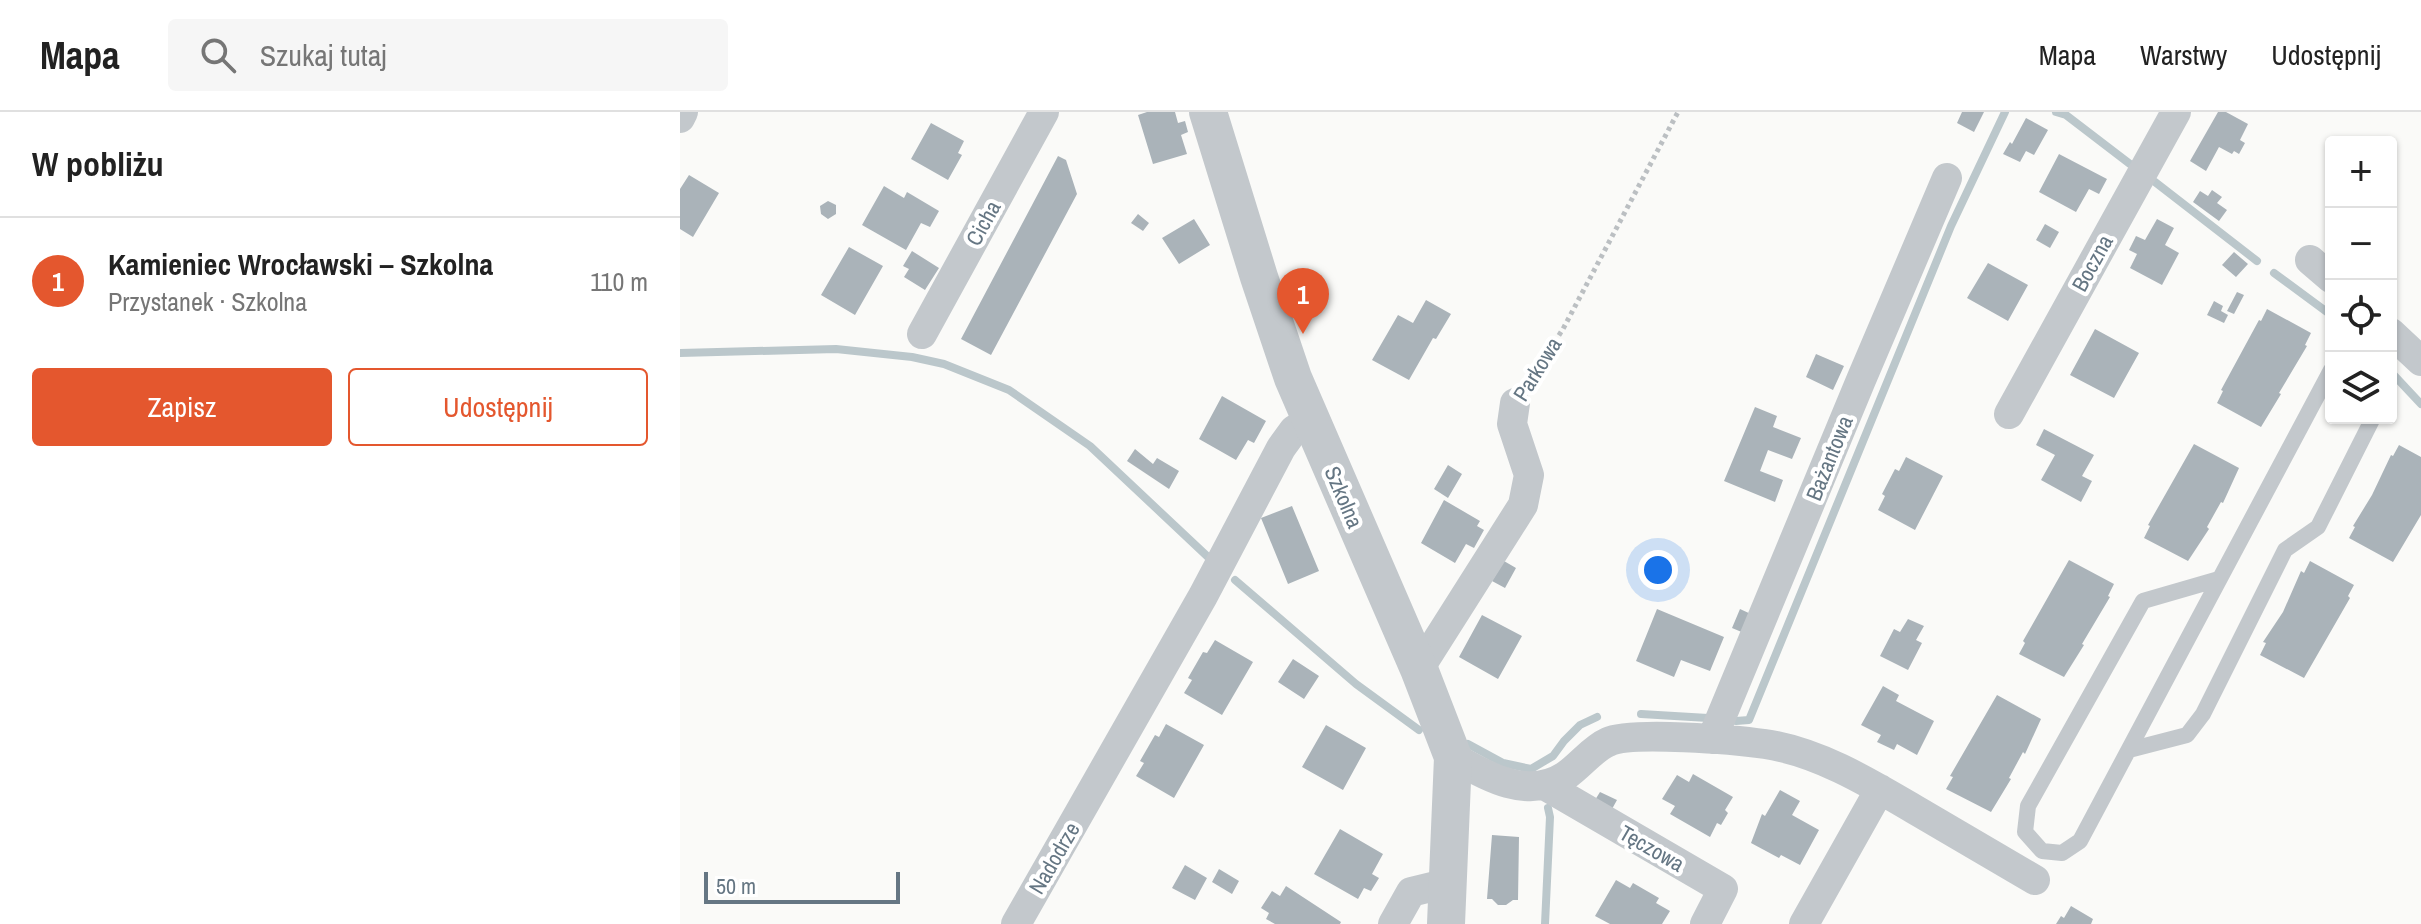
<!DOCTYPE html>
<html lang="pl">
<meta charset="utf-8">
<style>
body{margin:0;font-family:"Archivo Narrow",sans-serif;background:#f6f6f6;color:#222}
.controls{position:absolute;right:24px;top:24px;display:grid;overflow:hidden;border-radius:8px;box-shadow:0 2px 6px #0004}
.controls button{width:72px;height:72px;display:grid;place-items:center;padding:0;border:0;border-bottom:2px solid #e0e0e0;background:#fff;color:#222;font:40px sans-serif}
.scale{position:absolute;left:24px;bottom:20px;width:196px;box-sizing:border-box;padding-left:8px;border:4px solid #657683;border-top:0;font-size:22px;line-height:28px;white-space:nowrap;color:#657683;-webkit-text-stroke:6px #fff;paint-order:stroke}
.you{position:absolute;left:978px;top:458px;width:28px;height:28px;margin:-20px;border:6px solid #fff;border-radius:50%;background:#1a73e8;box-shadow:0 0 0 12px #1a73e833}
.badge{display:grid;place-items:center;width:52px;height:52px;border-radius:50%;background:#e4572e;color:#fff;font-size:26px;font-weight:700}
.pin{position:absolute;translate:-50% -66px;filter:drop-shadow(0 2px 4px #0008)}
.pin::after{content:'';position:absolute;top:42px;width:28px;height:24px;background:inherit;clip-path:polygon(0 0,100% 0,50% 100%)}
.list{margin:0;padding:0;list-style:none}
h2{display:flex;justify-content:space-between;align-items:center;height:104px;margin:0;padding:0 32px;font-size:34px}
h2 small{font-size:26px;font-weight:400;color:#767676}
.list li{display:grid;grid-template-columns:52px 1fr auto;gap:24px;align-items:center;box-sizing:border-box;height:128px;padding:0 32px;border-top:2px solid #e0e0e0}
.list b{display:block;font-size:30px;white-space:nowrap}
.list p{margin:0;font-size:26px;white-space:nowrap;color:#767676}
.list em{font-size:26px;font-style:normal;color:#767676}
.actions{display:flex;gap:16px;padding:24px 32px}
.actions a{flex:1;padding:18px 0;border:2px solid #e4572e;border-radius:8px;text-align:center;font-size:28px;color:#e4572e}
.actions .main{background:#e4572e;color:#fff}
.icon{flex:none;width:44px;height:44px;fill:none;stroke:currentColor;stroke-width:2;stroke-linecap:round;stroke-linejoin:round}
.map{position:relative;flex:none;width:1741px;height:812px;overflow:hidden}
header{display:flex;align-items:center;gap:48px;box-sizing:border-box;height:112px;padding:0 40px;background:#fff;border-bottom:2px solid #e0e0e0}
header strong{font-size:38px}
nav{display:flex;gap:44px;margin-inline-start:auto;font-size:28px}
.search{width:560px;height:72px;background:#f6f6f6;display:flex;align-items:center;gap:20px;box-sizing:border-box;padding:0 28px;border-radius:8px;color:#767676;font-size:30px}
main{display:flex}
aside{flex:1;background:#fff}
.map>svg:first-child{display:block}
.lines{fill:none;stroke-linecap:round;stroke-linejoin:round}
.stream{stroke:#bbc7cb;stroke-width:8}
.building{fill:#aab3b9}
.path{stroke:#bbbfc2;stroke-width:5;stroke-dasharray:4 4;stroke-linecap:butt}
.service{stroke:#c3c8cc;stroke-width:16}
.minor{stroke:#c3c8cc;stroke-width:30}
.tertiary{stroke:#c3c8cc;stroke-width:38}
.labels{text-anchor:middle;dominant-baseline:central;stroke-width:8;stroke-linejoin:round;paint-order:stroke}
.street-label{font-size:22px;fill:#657683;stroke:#fff}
</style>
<header>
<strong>Mapa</strong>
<div class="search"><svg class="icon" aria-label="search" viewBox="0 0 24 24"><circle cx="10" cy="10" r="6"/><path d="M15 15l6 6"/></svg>Szukaj tutaj</div>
<nav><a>Mapa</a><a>Warstwy</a><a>Udostępnij</a></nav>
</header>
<main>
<aside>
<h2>W pobliżu<small></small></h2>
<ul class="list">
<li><span class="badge">1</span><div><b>Kamieniec Wrocławski – Szkolna</b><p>Przystanek · Szkolna</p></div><em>110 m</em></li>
</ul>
<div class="actions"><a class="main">Zapisz</a><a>Udostępnij</a></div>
</aside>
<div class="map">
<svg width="1741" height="812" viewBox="0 0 1741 812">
<rect width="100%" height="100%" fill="#fafaf8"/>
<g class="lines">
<path class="stream" d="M1376,0L1386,3L1450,52
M1475,70L1577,149
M1594,161L1651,203
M0,241L156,237L232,245L264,252L329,278L410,334L528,445
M1711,260L1741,292
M555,468L676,572L739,618
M961,602L1028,606
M1056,609L1069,608L1271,114L1325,0
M788,632L823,651L851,657L873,644L884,629L900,613L917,605
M865,812L870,705L868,696"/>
</g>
<path class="building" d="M467,0H495L498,11L505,9L508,20L501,23L507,42L473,52L458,3Z
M1282,0H1304L1294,20L1277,11Z
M1538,0H1546L1568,12L1560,28L1565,31L1559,42L1554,39L1552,42L1539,35L1526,59L1510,49Z
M1346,6L1368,18L1354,43L1346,39L1340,50L1323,42L1330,30L1332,32Z
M251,11L284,29L278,41L282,43L268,68L231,47Z
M1379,42L1427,67L1419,82L1409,77L1396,100L1359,80Z
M378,44L386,48L397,82L311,243L281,227Z
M9,63L39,81L13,125L0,117V77Z
M204,74L224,86L227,80L259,99L250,115L241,111L226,138L182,113Z
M1532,78L1542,85L1537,91L1547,98L1539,109L1513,90L1520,79L1528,84Z
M148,89L156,93V102L148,107L141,102L140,94Z
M458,102L469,111L463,119L451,111Z
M514,107L530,133L499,152L482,126Z
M1477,107L1494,116L1485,133L1499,141L1482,173L1450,156L1457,142L1449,138L1456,124L1465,128Z
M1365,112L1379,120L1370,136L1356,128Z
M169,135L203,154L175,203L141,183Z
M232,139L259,156L245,178L224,165L229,157L223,154Z
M1554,140L1568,152L1556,165L1542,153Z
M1308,151L1348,173L1328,209L1287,186Z
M1557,180L1564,183L1554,202L1547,199Z
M746,188L771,202L756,227L753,226L729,268L692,248L718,203L733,211Z
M1534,189L1543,194L1541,199L1548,203L1544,211L1527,203Z
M1587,197L1631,221L1625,233L1627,234L1599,281L1601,282L1581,315L1537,291L1543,279L1541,278L1579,208L1581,209Z
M1415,217L1459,241L1434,286L1390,263Z
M1136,242L1164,254L1153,278L1126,265Z
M542,284L586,309L574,331L568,328L556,348L519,327Z
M1075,295L1097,304L1093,315L1121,326L1112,347L1088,338L1080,359L1103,368L1095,390L1044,369Z
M1364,317L1414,343L1402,364L1412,369L1401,390L1361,368L1375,343L1356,333Z
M1514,332L1559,356L1543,391L1541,390L1527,415L1529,417L1508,449L1464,426L1470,414L1468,413Z
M1719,333L1741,345V403L1713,450L1669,426L1675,415L1673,414L1692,383L1711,343L1713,344Z
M455,337L473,352L477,346L499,359L489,377L447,349Z
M1226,345L1263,364L1235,418L1198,398L1205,384L1202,382L1215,357L1219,359Z
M768,353L782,362L768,386L754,377Z
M764,388L800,409L797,414L804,418L794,436L786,432L775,451L741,431Z
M612,394L639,459L608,472L581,406Z
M1389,448L1434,472L1428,484L1430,485L1402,532L1404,533L1384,565L1339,542L1345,531L1343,529Z
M824,449L836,456L825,476L812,469Z
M1630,449L1674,473L1668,484L1670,486L1624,566L1580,543L1586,531L1583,530L1603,500L1621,459L1624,461Z
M977,497L1044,525L1030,559L1001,548L994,565L956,549Z
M1060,497L1073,503L1064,521L1052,516Z
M802,503L842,524L818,567L779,545Z
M1228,507L1244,514L1236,528L1242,531L1228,558L1200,544L1214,517L1220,520Z
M535,528L573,550L542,603L504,581L512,568L508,566L523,540L527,541Z
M613,547L639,564L624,587L598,570Z
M1203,574L1219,583L1216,589L1254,609L1237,643L1217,632L1214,638L1197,630L1201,623L1181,613Z
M1317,583L1361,607L1345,642L1343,640L1329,666L1331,667L1311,700L1266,677L1273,665L1270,664Z
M486,612L524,633L494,686L456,664L464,651L460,649L475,623L479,625Z
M646,613L686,636L663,678L622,655Z
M1013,662L1053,685L1045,698L1048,701L1041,713L1037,711L1030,725L990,702L995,694L982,687L997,663L1009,670Z
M1100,678L1120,689L1112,703L1139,718L1120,753L1101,743L1099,746L1071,731L1082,702L1085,704Z
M920,680L937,688L932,697L915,688Z
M660,717L703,742L692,762L699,766L691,779L684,776L678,787L634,762Z
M812,723L839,725L838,788H833L826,793H818L812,787H807Z
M505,753L527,766L515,788L492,776Z
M539,757L559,769L552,782L532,770Z
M936,768L950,776L953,771L979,786L976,791L990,799L982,812H930L915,804Z
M606,774L661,810L660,812H595L586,807L589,801L581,796L592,779L600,784Z
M1391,794L1413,807L1411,812H1376L1381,804L1384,806Z"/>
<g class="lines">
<path class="path" d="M848,270L883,217L998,0"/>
<path class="service" d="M1539,467L1463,489L1348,694L1345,720L1362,739L1382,741L1400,729L1651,258
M1449,638L1507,623L1523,602L1605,438L1638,415L1693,306"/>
<path class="minor" d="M0,6L3,0
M1630,148L1651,166
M1711,221L1741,249
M242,222L364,0
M1329,302L1496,0
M739,557L843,393L849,363L832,312L835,291
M1032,627L1181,268L1267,66
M773,645C807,665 848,688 885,664C900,654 912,637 928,630C950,619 1057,628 1085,632C1140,640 1193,673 1239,700C1278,723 1316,745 1355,768
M866,674L1043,777L1025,812
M336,812L523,484L601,336L614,318L631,307
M713,812L731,780L768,771
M1124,812L1200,677"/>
<path class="tertiary" d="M528,0L579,165L613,266L739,557L773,645L766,812"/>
</g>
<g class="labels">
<g class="street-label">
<text transform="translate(303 111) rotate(-61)">Cicha</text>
<text transform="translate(1412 151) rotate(-61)">Boczna</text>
<text transform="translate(857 257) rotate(-58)">Parkowa</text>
<text transform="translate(1149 346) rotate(-68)">Bażantowa</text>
<text transform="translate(664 385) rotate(67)">Szkolna</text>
<text transform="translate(972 736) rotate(30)">Tęczowa</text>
<text transform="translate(374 746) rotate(-60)">Nadodrze</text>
</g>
</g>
</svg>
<div class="controls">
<button>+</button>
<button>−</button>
<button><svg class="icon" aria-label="locate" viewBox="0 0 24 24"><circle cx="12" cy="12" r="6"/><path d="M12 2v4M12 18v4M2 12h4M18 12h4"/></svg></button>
<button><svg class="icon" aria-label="layers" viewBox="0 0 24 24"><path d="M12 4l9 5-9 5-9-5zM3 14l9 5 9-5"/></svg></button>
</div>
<div class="scale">50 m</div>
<div class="you"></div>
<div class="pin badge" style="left:623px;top:222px">1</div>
</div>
</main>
